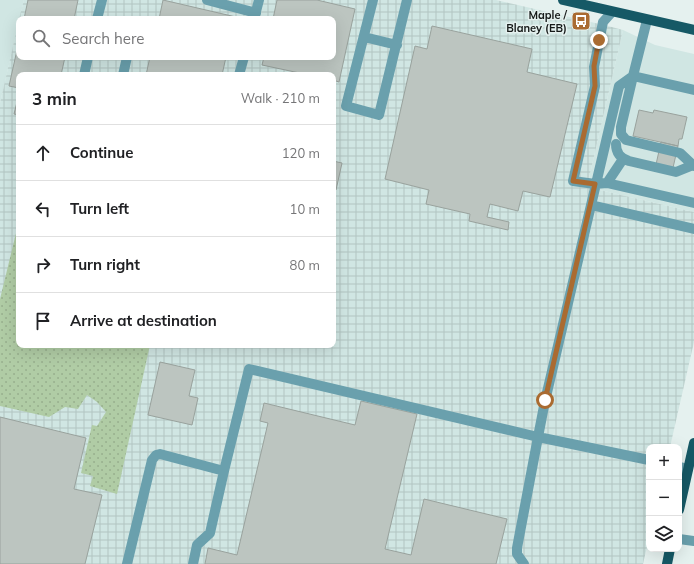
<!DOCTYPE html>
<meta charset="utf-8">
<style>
body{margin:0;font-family:Mulish,sans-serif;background:#f6f6f6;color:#202124}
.controls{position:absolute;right:12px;bottom:12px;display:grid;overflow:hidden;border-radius:8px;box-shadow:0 4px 16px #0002}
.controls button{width:36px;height:36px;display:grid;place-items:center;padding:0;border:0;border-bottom:1px solid #e0e0e0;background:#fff;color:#202124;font:20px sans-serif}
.stop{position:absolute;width:12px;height:12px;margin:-9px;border:3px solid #aa6b31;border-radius:50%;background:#fff}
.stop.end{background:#aa6b31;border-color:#fff;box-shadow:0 1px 4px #0008}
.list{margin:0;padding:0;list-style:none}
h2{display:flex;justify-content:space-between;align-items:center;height:52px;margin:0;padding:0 16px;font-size:17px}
h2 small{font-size:13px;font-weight:400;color:#757577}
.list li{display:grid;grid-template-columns:26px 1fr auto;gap:12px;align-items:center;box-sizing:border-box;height:56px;padding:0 16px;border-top:1px solid #e0e0e0}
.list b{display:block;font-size:15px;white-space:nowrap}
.list em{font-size:13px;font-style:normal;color:#757577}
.icon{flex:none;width:22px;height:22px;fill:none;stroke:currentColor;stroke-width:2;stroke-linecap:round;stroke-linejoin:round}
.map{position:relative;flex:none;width:694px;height:564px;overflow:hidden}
.search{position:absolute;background:#fff;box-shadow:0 4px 16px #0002;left:16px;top:16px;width:320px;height:44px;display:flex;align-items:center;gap:10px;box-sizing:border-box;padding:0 14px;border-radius:8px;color:#757577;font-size:15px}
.panel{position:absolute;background:#fff;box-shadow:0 4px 16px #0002;left:16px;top:72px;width:320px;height:276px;border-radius:8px}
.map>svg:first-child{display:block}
.built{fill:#d0e6e3}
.industrial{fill:url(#industrial-grid);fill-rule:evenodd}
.grass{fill:url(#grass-dots)}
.building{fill:#bcc5c0;stroke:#99a29d}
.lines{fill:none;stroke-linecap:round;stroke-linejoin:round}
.minor{stroke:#6aa0ad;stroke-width:10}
.major{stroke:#165966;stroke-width:10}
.route{stroke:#aa6b31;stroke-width:5}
.labels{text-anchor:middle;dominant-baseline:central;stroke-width:3;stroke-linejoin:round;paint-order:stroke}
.poi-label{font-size:11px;font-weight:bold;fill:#161a19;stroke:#e5f1ef;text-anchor:end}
</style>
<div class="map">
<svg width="694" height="564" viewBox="0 0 694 564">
<defs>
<pattern id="industrial-grid" width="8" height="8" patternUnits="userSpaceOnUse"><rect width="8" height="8" fill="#d0e6e3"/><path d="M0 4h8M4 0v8" fill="none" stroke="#b2c5c2"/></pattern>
<pattern id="grass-dots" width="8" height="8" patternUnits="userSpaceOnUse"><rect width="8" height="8" fill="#b0cca5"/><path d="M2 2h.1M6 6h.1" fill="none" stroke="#97af8d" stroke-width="1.8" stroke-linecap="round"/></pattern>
</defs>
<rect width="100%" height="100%" fill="#e5f1ef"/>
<path class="built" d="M0,0H24L0,103Z
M623,30L655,45L694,54V212L587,187Z"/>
<path class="industrial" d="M24,0H496L608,26L623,30L587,187L694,212V342L670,447H649V538L643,564H0V103L19,20V57H333V19H19ZM19,75H333V345H19Z"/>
<path class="grass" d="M19,221V345H150L117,494L90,486L93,476L81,473L92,425L97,426L106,412L97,402L87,395L78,409L65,407L49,417L0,406V299Z"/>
<path class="building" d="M28,0H78L74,19H24Z
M163,0L236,17L235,19H159Z
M277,0H317L355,9L339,82L333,80V75H309L262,65L264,57H333V19H273Z
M432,26L532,49L527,72L577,84L550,197L523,191L518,211L490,204L487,217L509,222L508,230L469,221L470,214L426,204L429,190L385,179L415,46L427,49Z
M19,41V57H65L61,75H19V88L9,86Z
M150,57H226L222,75H146Z
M19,94V115L14,114Z
M639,110L653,113L654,110L687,117L682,139H679L678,146L633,136Z
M661,142L678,146L672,172L655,169Z
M333,161L342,163L336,190H333Z
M160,362L195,370L189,396L198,398L192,425L148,415Z
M361,401L417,414L385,549L411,555L424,499L507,519L496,564H205L208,548L237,555L268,423L260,421L264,403L355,425Z
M0,417L86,438L74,489L102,495L85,564H0Z"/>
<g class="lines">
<path class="minor" d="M207,0L256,13
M373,0L346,106L379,115L407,0
M612,12L603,22L594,67L595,86L573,181L595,184L607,183L694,203
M97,19L102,0
M254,19L259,0
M364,37L397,45
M84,75L88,57
M123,75L127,57
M239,75L244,57
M694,90L633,76L621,127V134L626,140L680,153L694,166
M616,144C616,153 620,158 629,161L676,172L693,165
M607,183L623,159
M591,205L694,229
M679,467L688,469
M679,539L694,541
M127,564L152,460L156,455L160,454L224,471
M193,564L197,545L210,533L224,471L249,369L538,437L545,401L619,86L633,76L647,20
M524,564L517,554V548L538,437L649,460"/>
<path class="major" d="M563,0L694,30
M679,510L694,443
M667,564L670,549"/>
</g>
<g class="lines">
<path class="route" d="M545,400L595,184L573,181L595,86L594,66L599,40"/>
</g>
<defs>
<symbol id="bus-square" viewBox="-11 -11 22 22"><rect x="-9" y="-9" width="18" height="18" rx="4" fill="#aa6b31" stroke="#e5f1ef"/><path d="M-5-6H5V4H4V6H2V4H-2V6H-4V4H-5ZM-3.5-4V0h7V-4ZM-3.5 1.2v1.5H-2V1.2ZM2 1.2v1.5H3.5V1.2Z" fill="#fff"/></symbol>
</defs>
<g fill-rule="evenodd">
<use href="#bus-square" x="570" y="10" width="22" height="22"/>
</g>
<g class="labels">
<g class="poi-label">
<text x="567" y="15">Maple /<tspan x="567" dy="13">Blaney (EB)</tspan></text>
</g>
</g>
</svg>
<div class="controls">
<button>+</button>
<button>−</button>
<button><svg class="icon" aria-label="layers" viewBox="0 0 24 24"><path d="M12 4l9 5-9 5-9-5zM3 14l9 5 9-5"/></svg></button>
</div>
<div class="stop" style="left:545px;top:400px"></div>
<div class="stop end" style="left:599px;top:40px"></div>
<div class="search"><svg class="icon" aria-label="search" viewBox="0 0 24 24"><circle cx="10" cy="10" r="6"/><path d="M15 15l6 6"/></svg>Search here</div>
<section class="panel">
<h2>3 min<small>Walk · 210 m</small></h2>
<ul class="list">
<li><svg class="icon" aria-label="ahead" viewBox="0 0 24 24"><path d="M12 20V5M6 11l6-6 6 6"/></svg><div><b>Continue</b></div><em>120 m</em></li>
<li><svg class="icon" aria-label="left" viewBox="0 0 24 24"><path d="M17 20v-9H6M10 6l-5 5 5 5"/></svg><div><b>Turn left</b></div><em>10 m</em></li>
<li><svg class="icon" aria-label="right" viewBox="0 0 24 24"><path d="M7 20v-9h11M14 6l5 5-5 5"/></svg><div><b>Turn right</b></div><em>80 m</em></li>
<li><svg class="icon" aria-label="arrive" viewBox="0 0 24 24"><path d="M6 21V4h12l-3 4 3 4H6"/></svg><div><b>Arrive at destination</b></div></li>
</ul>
</section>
</div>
